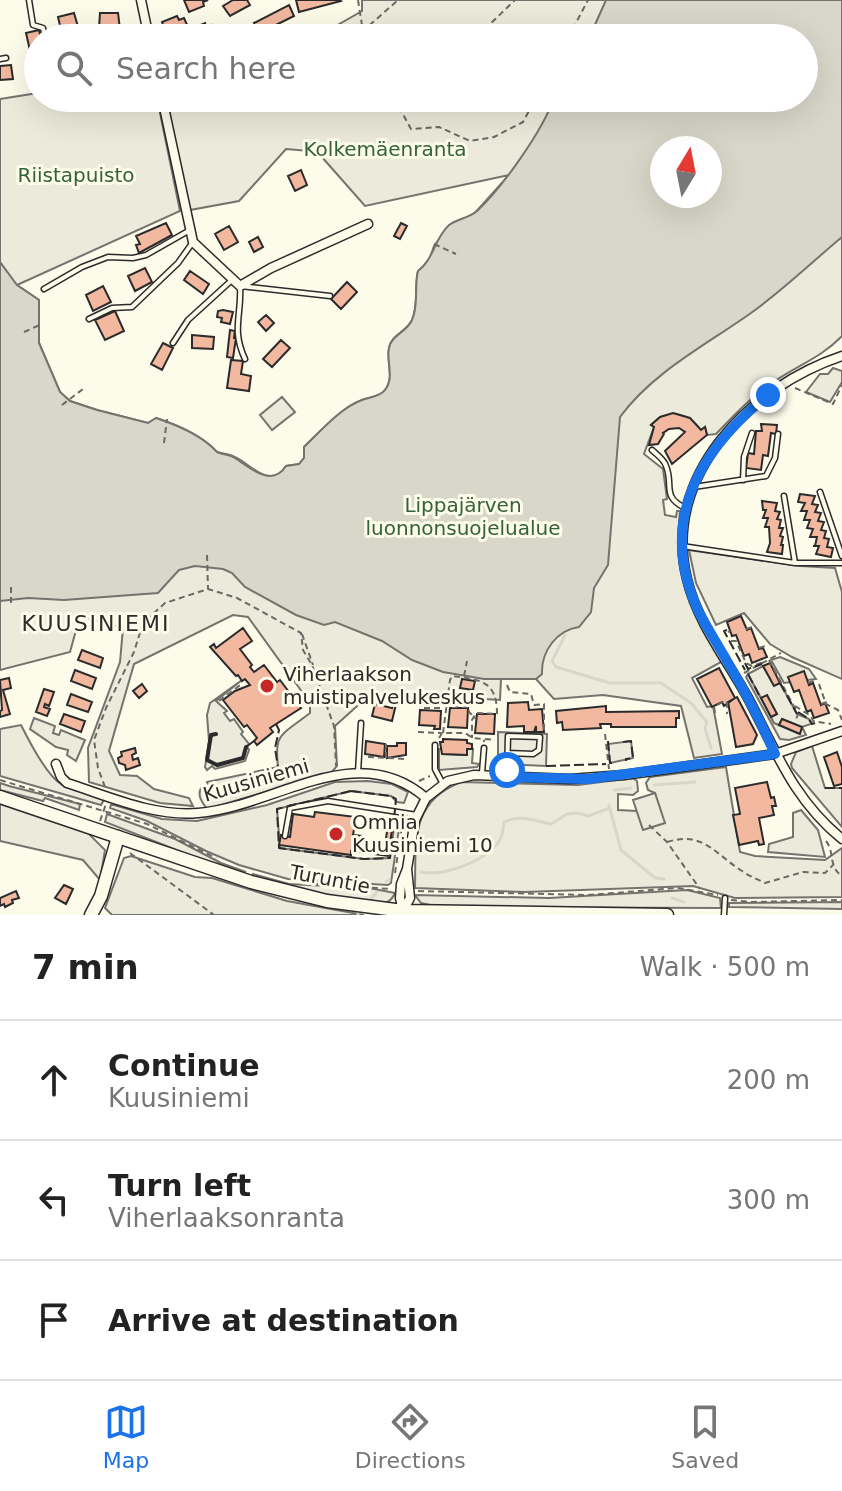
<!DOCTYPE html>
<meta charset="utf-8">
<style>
body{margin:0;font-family:"DejaVu Sans",sans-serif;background:#f2f2f2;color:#222}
.compass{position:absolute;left:650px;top:136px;width:72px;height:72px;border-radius:50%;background:#fff;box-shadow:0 8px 32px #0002;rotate:10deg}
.stop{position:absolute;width:24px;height:24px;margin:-18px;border:6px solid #1a73e8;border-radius:50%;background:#fff}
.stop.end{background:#1a73e8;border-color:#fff;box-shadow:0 2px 8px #0008}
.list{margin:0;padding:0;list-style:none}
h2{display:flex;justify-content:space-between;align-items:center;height:104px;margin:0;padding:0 32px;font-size:34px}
h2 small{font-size:26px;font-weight:400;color:#767676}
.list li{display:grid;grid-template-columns:52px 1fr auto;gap:24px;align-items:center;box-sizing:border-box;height:120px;padding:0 32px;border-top:2px solid #e0e0e0}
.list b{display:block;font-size:30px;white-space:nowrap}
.list p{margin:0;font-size:26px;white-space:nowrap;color:#767676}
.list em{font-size:26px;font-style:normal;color:#767676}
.icon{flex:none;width:44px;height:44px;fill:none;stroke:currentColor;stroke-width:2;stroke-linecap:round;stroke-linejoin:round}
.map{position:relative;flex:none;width:842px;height:915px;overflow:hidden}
.search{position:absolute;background:#fff;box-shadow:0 8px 32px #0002;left:24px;right:24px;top:24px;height:88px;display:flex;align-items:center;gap:20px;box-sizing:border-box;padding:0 28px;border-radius:44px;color:#767676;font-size:30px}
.sheet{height:464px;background:#fff}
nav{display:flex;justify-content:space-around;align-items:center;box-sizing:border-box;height:112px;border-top:2px solid #e0e0e0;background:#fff;font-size:22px;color:#767676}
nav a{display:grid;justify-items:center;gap:4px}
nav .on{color:#1a73e8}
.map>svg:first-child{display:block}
.green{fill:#ecebdb;stroke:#74746e;stroke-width:2;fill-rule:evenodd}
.parking{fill:#eceadb;stroke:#74746e;stroke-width:2}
.water{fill:#d8d7c9;stroke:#74746e;stroke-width:2;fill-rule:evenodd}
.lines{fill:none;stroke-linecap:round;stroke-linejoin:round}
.stream{stroke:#d8d7c9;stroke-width:3}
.building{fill:#f2b8a0;stroke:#2b2b2b;stroke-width:2}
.lane-casing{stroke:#2b2b2b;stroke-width:7}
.street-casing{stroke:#2b2b2b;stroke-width:11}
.secondary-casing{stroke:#2b2b2b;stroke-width:15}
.primary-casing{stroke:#2b2b2b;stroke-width:15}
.path{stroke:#6a6964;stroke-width:2;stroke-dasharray:6 4;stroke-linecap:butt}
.lane{stroke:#fdfbea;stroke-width:4}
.street{stroke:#fdfbea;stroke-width:8}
.secondary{stroke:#fdfbea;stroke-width:12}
.primary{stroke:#fdfbea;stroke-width:12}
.fence{stroke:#2b2b2b;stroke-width:2;stroke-dasharray:10 4;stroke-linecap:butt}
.wall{stroke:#2b2b2b;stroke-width:4}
.route{stroke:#1a73e8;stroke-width:10}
.poi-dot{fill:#c62828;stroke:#fdfbea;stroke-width:3}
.labels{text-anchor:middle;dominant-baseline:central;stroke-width:6;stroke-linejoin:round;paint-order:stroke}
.park-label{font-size:20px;fill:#34623c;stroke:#fdfbea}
.poi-label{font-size:20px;fill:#2b2b2b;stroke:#fdfbea;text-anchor:start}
.street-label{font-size:20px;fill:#2b2b2b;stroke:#fdfbea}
.neighbourhood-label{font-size:22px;letter-spacing:2px;fill:#2b2b2b;stroke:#fdfbea}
</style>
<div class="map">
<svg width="842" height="915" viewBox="0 0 842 915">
<rect width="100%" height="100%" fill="#fdfbea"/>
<path class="green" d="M362,0H842V336C823,356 801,364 778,379C755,393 735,414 716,434L707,435L705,427L701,430C687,412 669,408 651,425L654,427L644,454L663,469L667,499L663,500L665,515L676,517L677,511H680C673,579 689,605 723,661L692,678L707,707L713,706L722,754L694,758L681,706L603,695L554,699L536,679H501L500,700L399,694L366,698L335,726L337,766L331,773L207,809C202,802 197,796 201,788L206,787L209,790L279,774C273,733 279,737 310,713V703L248,617L233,615L134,664L109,751L120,775L137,776L154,789L189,798L193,806L160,803L89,782L88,748L120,662L123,628L80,616L70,652L0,670V99L38,93V98H157L180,211L17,285L39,300V343L60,392L70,401L97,410L148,423L156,418C178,425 201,435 217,452C221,454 225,453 230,455C248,459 268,493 286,466L300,464L304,458V447C321,431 340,409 362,400C369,397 380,397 385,390C395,377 386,362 389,348C391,335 407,332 412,320C419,305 414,286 418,271L428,264L434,246L450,225L474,214L509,175L365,206L321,156V152L286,149L239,201L190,210L166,98H804V38H315L362,11ZM662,148H710V196H662Z
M282,397L295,412L272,430L260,415Z
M689,550L801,566L835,568L842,592V679L792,657L770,644L744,613L716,625L696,583Z
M780,657L809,669L816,679L784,683L771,660Z
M748,674L774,723L799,734L802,727L806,735L789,740L780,739L746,677Z
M242,680L216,701L227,711L224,713L230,721L234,719L243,732L241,734L249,744L247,746L249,750L245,761L215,769L212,766L207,770L205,767L209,741L207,715L210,703Z
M21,725C29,741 46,775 61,784C74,791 91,794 105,798L101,805L0,776V729Z
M812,746L825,788H842V827L792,768L791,764L796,752Z
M439,749H442L443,754L466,755L467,749H473L472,763L479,764L477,767L439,770Z
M726,767L740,852L755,856L825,860L842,848V897L735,898L693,886L525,892L415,888C416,841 410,802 461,782L578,785L633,778L637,781L638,791L633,795L618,794V810L637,811L643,829L664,822L655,793L648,790L646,783L650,777Z
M368,781L392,784L408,792L404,803L397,802L391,796L351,791L277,809L280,848L364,859L390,858L395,820L400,822L391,883L388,885L288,879L239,865L206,851L147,821L110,808L111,805H114L162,819L197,821L267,805L335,782Z
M0,783L9,786L80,804L79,810L45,798L43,801L0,790Z
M0,801L88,833L105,850L100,880L83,860L0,841Z
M107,814L175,839L221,863L246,872L197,858L105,822Z
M131,856L195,877L212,878L287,901L364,915H112L105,908L124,858Z
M253,874L289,884L369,888L395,893C393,897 392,900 387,902C368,910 276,883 252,877Z
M687,890L720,898L721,908L440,907L421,903L415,895L549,898Z
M842,902V909L729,907V903Z"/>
<path class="parking" d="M833,368L842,371V382L830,402L806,392L820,374H828Z
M763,666L774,685L780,683L797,714L809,719L811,724L802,727L782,719L779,725L774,723L771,717L777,714L767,696L761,698L748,674Z
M34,718L55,726L53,733L59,735L61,730L85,740L76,761L67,755L68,750L56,747L30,729Z
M498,732L547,734L546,766L505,764V759L498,758Z
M631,741L633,758L610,763L608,744Z
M278,767L279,774L209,790L207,782Z
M655,793L665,823L643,830L633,800Z
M801,810L818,830L825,857L768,852L769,844L793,837V813Z"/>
<path class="water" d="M606,0H842V237C812,262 783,290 751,313C706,345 653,372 620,417L608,565L594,588L591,612L579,627C557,630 541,651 542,674L536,679H484L443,672L412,660L382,641L335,622L324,625L296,615L245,587L232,573L223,569L195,566L179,570L158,593L64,600L28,598L0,601V262L17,285L39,300V343L60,392L70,401L97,410L148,423L156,418C177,425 202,435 217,452C223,455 230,454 235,458C250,468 272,488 286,466L299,464L304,458V447C321,431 340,408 362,400C369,397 380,397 385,390C395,377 386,362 389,348C391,335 407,332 412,320C419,305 414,286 418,271C434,259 434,239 449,225C457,219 469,218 477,211C502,188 543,130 554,98H804V38H589ZM662,148H710V196H662Z"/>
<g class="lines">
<path class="stream" d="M565,635L552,661L556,667L610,683H661L691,703L707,722L705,728L711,748
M654,785L695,782
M614,790L631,788
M609,805L621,850L655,878L664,879
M421,872C443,877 487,861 500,840C503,834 503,828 504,822C521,814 534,821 551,824L567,814L578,813L588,816L610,808
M386,882L389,880
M672,898L684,902
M370,900L377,892
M358,915V914"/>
</g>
<path class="building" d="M184,0H208L203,2L204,6L189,12Z
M233,0H247L250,5L230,16L223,6Z
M296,0H340L341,1L299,12Z
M289,5L294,16L260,33L254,23Z
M74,13L79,30L62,34L58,17Z
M100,13H118L120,29H117V38H107V28H99Z
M177,16L179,20L184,18L188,27L183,29L184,33L168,38L162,22Z
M205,23L207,28L212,25L216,33L210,35L211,38H193L189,30Z
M249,28L255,38H234Z
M39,30L41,38H38V53L31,55L26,33Z
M38,63V77L29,79L26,66Z
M11,65L13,79L0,80V66Z
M301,170L307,185L295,191L288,176Z
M166,223L172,235L139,253L136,245L140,244L136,236Z
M401,223L407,226L400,239L394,236Z
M229,226L238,242L224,250L215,234Z
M258,237L263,247L254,252L249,242Z
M145,268L152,282L135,291L128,276Z
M190,271L209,284L203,294L184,280Z
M347,282L357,292L341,309L331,299Z
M103,286L111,302L93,311L86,295Z
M223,310L233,312L230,324L221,322L222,318L217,317L218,311Z
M115,311L124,331L105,340L95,320Z
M266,315L274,323L266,331L258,322Z
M230,330L235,331L234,338H236L233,358L227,357Z
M192,335L214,337L213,349L192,348Z
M281,340L290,348L272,367L263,359Z
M163,343L173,348L162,370L151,364Z
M231,360L243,361L241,374L251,376L249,391L227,388Z
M673,413L690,418L701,430L705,427L707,435L672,464L665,451L685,432L679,428L669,429L663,433L664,434L658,444L649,445L654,427L651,425L660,417Z
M761,424L777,425L776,434L771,433L768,456L763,455L761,470L746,468L748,453L754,454L756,431H762Z
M800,494L815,496L812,504L818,505L815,512L821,513L818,521L824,522L821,530L826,531L824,538L829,539L827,547L833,548L831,557L816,554L819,546H813H815L817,537H810L813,529L807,528L810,520H804L807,511H801L805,503L798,502Z
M762,501L777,503L775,511L780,512L777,519L781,520L779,528H783L780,536L783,537L781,545H783L782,554L767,552L770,543L769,527H765L768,518H763L766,510H763Z
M741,616L747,630L751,628L759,649L763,648L767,657L752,663L749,654L744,656L736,635L732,636L727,622Z
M243,628L252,641L240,649L252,665L250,667L254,672L264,665L277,682L280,680L301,708L270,728L273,732L257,745L254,741L257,738L247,725L244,727L223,700L235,691L250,685L245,679L242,681L238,675L236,676L210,647L214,644L216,648Z
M82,650L103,658L100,668L78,660Z
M770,663L780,683L774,686L763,666Z
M719,668L735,698L724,706L722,702L712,707L697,679Z
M75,670L96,678L92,689L71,681Z
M804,671L809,685L813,683L821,705L825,703L829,713L814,718L811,710L807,712L799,690L794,692L788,677Z
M9,678L11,688L3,690L10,714L0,717V711L2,710L0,680Z
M462,679L475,681L473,690L460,688Z
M142,684L147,691L139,698L133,691Z
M44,689L54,692L49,706L45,704L44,707L50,709L47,716L36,712Z
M71,694L92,702L88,712L67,705Z
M767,695L777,714L771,717L761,698Z
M737,697L757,735L753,744L736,747L728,702Z
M397,700L392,721L372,716L375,704L392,708L394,701Z
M528,702L529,710L542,709L544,732H536V726L534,732H524V726L507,727L508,703Z
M606,706V712L679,711V718H676V727H611V724H600L601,728L563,730L562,722L557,723L556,711Z
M450,708H468L467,728L448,727Z
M420,710L441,711L440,729H434L435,726L419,725Z
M64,714L85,721L81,732L60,724Z
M477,714H495L494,734L475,733Z
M782,719L802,727L800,734L779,725Z
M443,739L467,740V743L472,744V749H467V755L442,754L440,742H443Z
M366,741L385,744L384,757L365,754Z
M397,743H406V755L387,758V746H397Z
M135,748L136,753L132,755L133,760L138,758L140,765L126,770L125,765L119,763L118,758L122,756L121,752Z
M837,752L842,767V784L834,786L824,757Z
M767,782L771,798L774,797L776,806H772L774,815L759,818L764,844L759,845L758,841L739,845L733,815L740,814L735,788Z
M315,812L356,817L353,835L362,836L361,843L385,846L388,824H393L388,856L351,851V855L279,845L281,835L290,837L293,814L314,817Z
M64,885L73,889L66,904L55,898Z
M16,891L19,898L12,900L13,903L5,907L4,904L0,906V898Z"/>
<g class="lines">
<defs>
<path id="lane" d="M29,0L33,25L43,28L45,38
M0,59L6,58
M30,61L38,59
M44,289L82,267L108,257L133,258L146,255L190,230
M89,319L112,308L132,307L178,263L193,242
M173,343L188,320L233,279
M245,359C231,329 242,315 240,286L330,296
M652,450C657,455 664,459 666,466C674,485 661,496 685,508
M743,480L744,457L752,433
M694,487L766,476L775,458L778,434
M820,492L842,556
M784,496L795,563
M682,546L795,563H842
M435,745V769L443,784
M358,772L361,723
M482,773L484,748
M507,774L508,736L540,737L539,750L533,754L508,753
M285,836L290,808L328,801L417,815
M724,915L725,898"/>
<path id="street" d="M141,0L149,38
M162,98L193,242L240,286L271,268L368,224
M842,356C751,386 661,476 687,579C697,622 727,660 748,698C776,751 793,799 842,839
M56,764L61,777L67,783C108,796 154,817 198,813C275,807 356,737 426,798
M403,911L400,898L401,884L407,869L415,820L426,798L448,781L474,775L570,779L624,775L775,754L842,731
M403,911L410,898L407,869"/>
<path id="secondary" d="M91,915L101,896L118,837"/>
<path id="primary" d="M0,797L251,882L327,901L403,911L667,915"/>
</defs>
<use href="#lane" class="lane-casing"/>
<use href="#street" class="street-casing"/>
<use href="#secondary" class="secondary-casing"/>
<use href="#primary" class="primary-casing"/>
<path class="path" d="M358,0L364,38
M362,32L398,0
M479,38L486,28L515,0
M568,38L588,0
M394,98L411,129L439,127L470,141L494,137L523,122L536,98
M434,244L456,254
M24,332L42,324
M795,388L833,404L842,385
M62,405L83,389
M164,443L167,419
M207,555L208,589
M11,587V604
M746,629L752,627
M728,632L730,631
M302,634L313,665
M731,641H736L746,663L752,666L764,662
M759,648L768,645
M769,660L798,714L795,722
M744,673L781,653
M464,676L467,661
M808,683L816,680
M819,684L826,704L838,710L842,720
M507,685L510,692L531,694L534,705L544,704V733
M219,701L243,683
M821,704L827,702
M795,706L811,716L813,721L831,724
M452,707H469V712L476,719
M424,708H443
M715,713L714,707L724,701L727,703V714
M418,732L441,733
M443,733L450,680L452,676C480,680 497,680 497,714L476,713L472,720V738
M605,734L609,769
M439,738L442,733H465L473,738L484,739V742
M485,739L495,740
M368,757L406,759
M386,758V744
M0,780L147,824L216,858
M419,781L430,776
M105,787L98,768L94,740L106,708L134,652L143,623L165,603L208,589L237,598L301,633L303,650L312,665L334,726L336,766
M100,821L106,804
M649,825L667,842L700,889
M826,841C835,852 828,867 842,876
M667,842C703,831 714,853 742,871C749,876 757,879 765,883L803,872L825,873L833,865
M130,853L214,915
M395,873L403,820
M302,883L391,889
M418,891L587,895L678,888L718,895
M731,900L751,902L842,900"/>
<use href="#lane" class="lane"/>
<use href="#street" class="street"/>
<use href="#secondary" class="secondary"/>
<use href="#primary" class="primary"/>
<path class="fence" d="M727,630L724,631L745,670
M745,663L748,669L762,664
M748,674L759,695
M780,683L797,714
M798,712L809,719L812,724L815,723
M276,724L279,730L275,748L279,774
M608,741L610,763H615
M623,742L631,741L633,758L626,759V761
M246,747L254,741
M546,766L606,764
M825,788H842
M351,791L391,796L396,799L390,858L364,859L279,848L277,809Z"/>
<path class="wall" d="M216,734L211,735L207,760L217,765L243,758L246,747"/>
</g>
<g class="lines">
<path class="route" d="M507,770V777L588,779L775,754C761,722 745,691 727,661C717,643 706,627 697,608C658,520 699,451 768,395"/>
</g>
<g class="poi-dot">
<circle cx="267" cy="686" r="8"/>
<circle cx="336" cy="834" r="8"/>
</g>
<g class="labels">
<g class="park-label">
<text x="385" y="149">Kolkemäenranta</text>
<text x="76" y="175">Riistapuisto</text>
<text x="463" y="505">Lippajärven<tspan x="463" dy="23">luonnonsuojelualue</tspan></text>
</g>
<g class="poi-label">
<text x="283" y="674">Viherlaakson<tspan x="283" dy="23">muistipalvelukeskus</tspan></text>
<text x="352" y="822">Omnia<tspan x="352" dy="23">Kuusiniemi 10</tspan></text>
</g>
<g class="street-label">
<text transform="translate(256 780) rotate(-16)">Kuusiniemi</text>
<text transform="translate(330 879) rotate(11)">Turuntie</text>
</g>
<g class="neighbourhood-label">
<text x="96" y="623">KUUSINIEMI</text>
</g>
</g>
</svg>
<svg class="compass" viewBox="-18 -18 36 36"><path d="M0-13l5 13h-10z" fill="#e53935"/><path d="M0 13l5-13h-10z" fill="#767676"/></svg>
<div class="stop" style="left:507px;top:770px"></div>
<div class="stop end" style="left:768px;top:395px"></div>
<div class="search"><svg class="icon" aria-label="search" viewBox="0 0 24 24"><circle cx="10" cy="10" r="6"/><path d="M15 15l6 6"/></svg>Search here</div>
</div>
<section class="sheet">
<h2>7 min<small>Walk · 500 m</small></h2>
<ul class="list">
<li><svg class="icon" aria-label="ahead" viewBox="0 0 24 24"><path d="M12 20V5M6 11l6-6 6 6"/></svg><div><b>Continue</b><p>Kuusiniemi</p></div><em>200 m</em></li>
<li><svg class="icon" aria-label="left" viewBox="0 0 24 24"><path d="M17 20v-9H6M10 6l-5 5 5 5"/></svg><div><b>Turn left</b><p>Viherlaaksonranta</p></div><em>300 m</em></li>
<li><svg class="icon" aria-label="arrive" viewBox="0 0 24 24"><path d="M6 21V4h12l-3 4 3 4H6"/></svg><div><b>Arrive at destination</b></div></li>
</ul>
</section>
<nav>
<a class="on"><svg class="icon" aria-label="map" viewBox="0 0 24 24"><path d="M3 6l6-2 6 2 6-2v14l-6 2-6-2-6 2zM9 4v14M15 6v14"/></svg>Map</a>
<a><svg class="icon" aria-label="directions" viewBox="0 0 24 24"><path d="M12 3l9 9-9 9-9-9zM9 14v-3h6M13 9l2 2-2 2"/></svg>Directions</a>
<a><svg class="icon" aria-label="saved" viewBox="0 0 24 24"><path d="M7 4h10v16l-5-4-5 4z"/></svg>Saved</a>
</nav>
